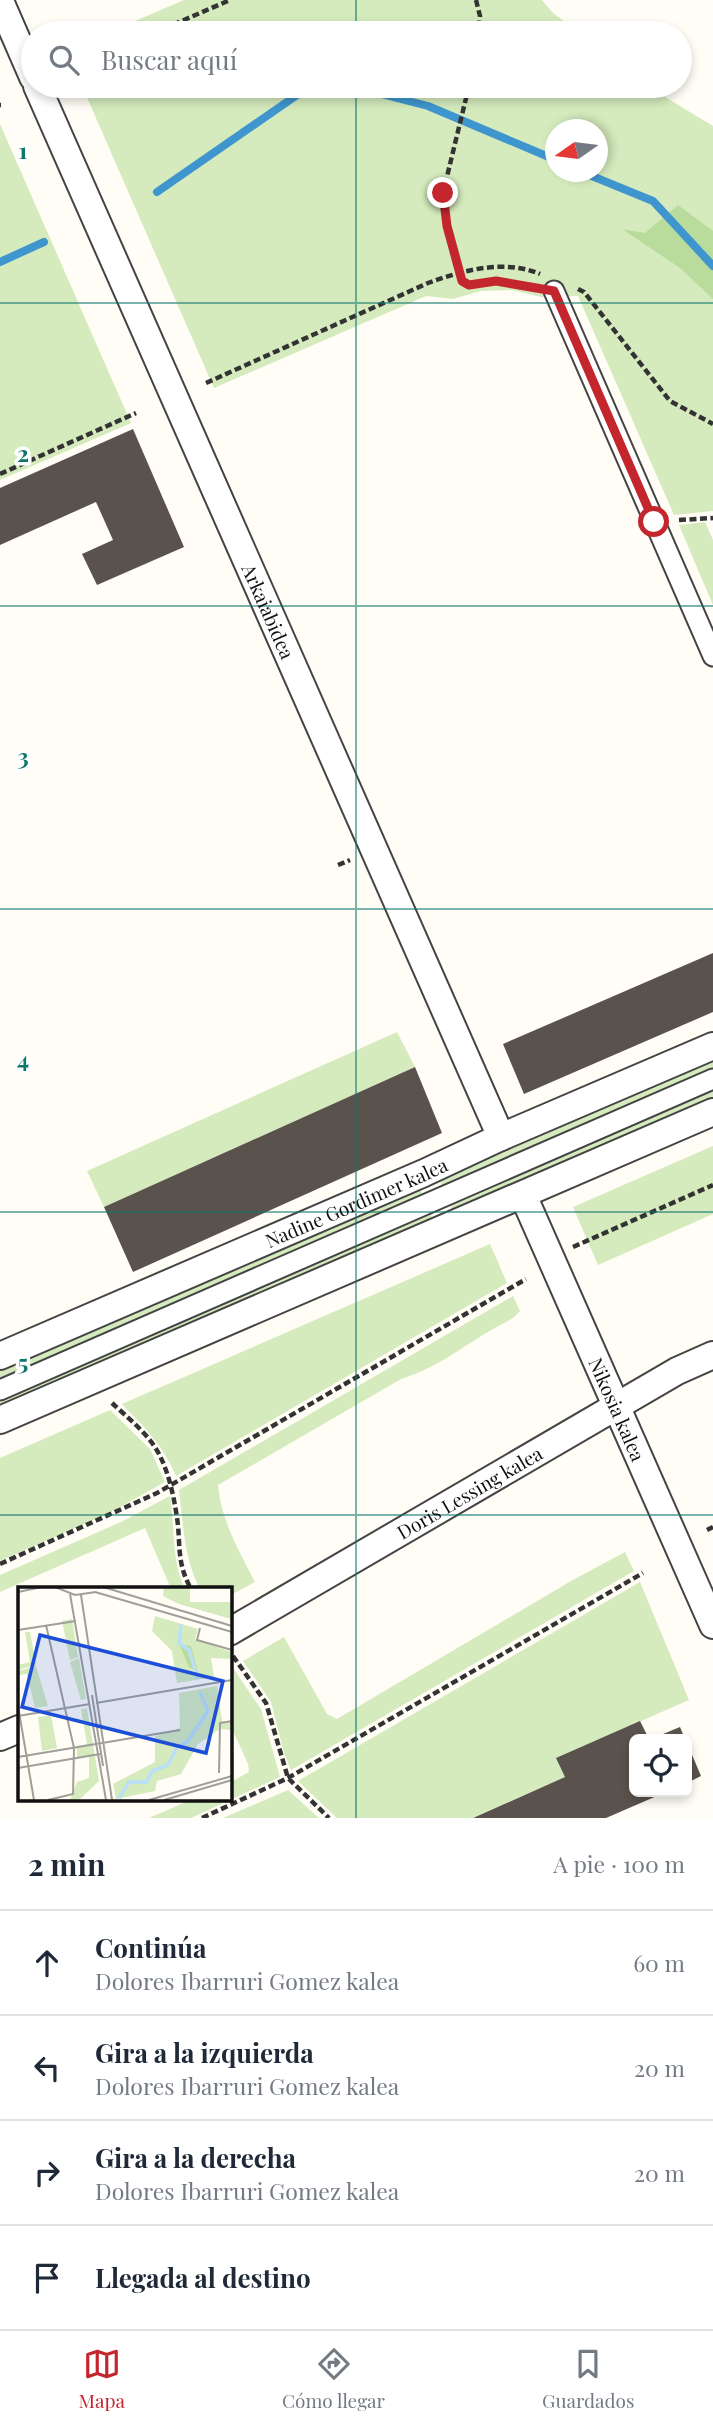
<!DOCTYPE html>
<html lang="es">
<meta charset="utf-8">
<style>
body{margin:0;font-family:"Playfair Display",serif;background:#f2f2f3;color:#1f2937}
.controls{position:absolute;right:21px;bottom:21px;display:grid;overflow:hidden;border-radius:10px;box-shadow:0 4px 10px #0003}
.controls button{width:63px;height:63px;display:grid;place-items:center;padding:0;border:0;border-bottom:2px solid #e0e1e3;background:#fff;color:#1f2937;font:35px sans-serif}
.compass{position:absolute;left:545px;top:119px;width:63px;height:63px;border-radius:50%;background:#fff;box-shadow:0 4px 10px #0003;rotate:256deg}
.stop{position:absolute;width:21px;height:21px;margin:-16px;border:5px solid #c4262e;border-radius:50%;background:#fff}
.stop.end{background:#c4262e;border-color:#fff;box-shadow:0 2px 7px #0008}
.list{margin:0;padding:0;list-style:none}
h2{display:flex;justify-content:space-between;align-items:center;height:91px;margin:0;padding:0 28px;font-size:30px}
h2 small{font-size:23px;font-weight:400;color:#747a83}
.list li{display:grid;grid-template-columns:46px 1fr auto;gap:21px;align-items:center;box-sizing:border-box;height:105px;padding:0 28px;border-top:2px solid #e0e1e3}
.list b{display:block;font-size:26px;white-space:nowrap}
.list p{margin:0;font-size:23px;white-space:nowrap;color:#747a83}
.list em{font-size:23px;font-style:normal;color:#747a83}
.icon{flex:none;width:38px;height:38px;fill:none;stroke:currentColor;stroke-width:2;stroke-linecap:round;stroke-linejoin:round}
.map{position:relative;flex:none;width:713px;height:1818px;overflow:hidden}
.search{position:absolute;background:#fff;box-shadow:0 4px 10px #0003;left:21px;right:21px;top:21px;height:77px;display:flex;align-items:center;gap:18px;box-sizing:border-box;padding:0 24px;border-radius:38px;color:#747a83;font-size:26px}
.sheet{height:511px;background:#fff}
nav{display:flex;justify-content:space-around;align-items:center;box-sizing:border-box;height:98px;border-top:2px solid #e0e1e3;background:#fff;font-size:19px;color:#747a83}
nav a{display:grid;justify-items:center;gap:4px}
nav .on{color:#c4262e}
.map>svg:first-child{display:block}
.green{fill:#d5ebbd;fill-rule:evenodd}
.forest{fill:#b9dc9c}
.lines{fill:none;stroke-linecap:round;stroke-linejoin:round}
.stream{stroke:#3f96cf;stroke-width:8}
.building{fill:#5a524d}
.pedestrian-casing{stroke:#444;stroke-width:23}
.minor-casing{stroke:#444;stroke-width:30}
.path{stroke:#333;stroke-width:4.5;stroke-dasharray:7 3.5;stroke-linecap:butt}
.pedestrian{stroke:#fff;stroke-width:19}
.minor{stroke:#fff;stroke-width:26}
.route{stroke:#c4262e;stroke-width:9}
.grid{fill:none;stroke:#0f766e;stroke-width:2;stroke-opacity:0.55}
.labels{text-anchor:middle;dominant-baseline:central;stroke-width:7;stroke-linejoin:round;paint-order:stroke}
.street-label{font-size:19px;fill:#111;stroke:#fff}
.inset-river{fill:none;stroke:#b9e0f7;stroke-width:3.5}
.inset-road{fill:none;stroke:#a09f9a;stroke-width:2}
.view{fill:#1d4ed8;fill-opacity:0.15;stroke:#1d4ed8;stroke-width:3.5}
.inset-edge{fill:none;stroke:#111;stroke-width:3.5}
.grid-label{font-size:23px;text-anchor:middle;font-weight:bold;fill:#0f766e;stroke:#fff;stroke-width:7;stroke-linejoin:round;paint-order:stroke}
</style>
<div class="map">
<svg width="713" height="1818" viewBox="0 0 713 1818">
<rect width="100%" height="100%" fill="#fffdf5"/>
<path class="green" d="M184,0H542L552,12L579,33H107Z
M82,86H647L713,126V511L674,515L578,296L541,297L512,290L481,291L453,299L426,296L214,388ZM556,130H598V172H556Z
M0,124L131,423L0,480Z
M705,522L713,540V605L679,525Z
M397,1032L415,1067L104,1207L87,1171Z
M713,1057V1070L443,1188L438,1177Z
M713,1089V1101L454,1214L449,1203Z
M713,1146V1214L598,1265L573,1207Z
M418,1185L423,1195L0,1379V1367Z
M430,1212L434,1223L0,1412V1399Z
M490,1244L507,1283L176,1476C163,1445 145,1428 122,1404Z
M513,1296L520,1311C513,1320 503,1323 493,1329C460,1348 439,1367 401,1379L218,1485C221,1520 239,1551 255,1582L229,1596V1589H200C184,1559 183,1523 179,1490Z
M110,1410L150,1449L165,1482L109,1513L0,1561V1458Z
M170,1496C175,1525 171,1562 185,1589H171L145,1528L0,1592V1575L121,1522Z
M625,1552L634,1571L291,1770L284,1753L271,1702L243,1661L284,1637L327,1714L337,1719L571,1581Z
M640,1582L689,1700L557,1758L565,1777L472,1818H337L298,1781Z
M233,1668L261,1709L280,1777L191,1818H149L193,1799H229V1783L249,1772L248,1764L229,1722V1670Z
M288,1790L319,1818H223Z"/>
<path class="forest" d="M678,205L713,231V299L680,268L622,229L645,233Z"/>
<g class="lines">
<path class="stream" d="M350,86L428,106L556,160
M582,172L653,201L713,266
M157,192L310,86
M0,262L44,242"/>
</g>
<path class="building" d="M133,429L184,547L97,585L82,554L113,540L96,502L0,545V488Z
M713,953V1012L524,1094L503,1044Z
M415,1067L442,1133L133,1272L104,1207Z
M640,1721L649,1739H634V1792H666L606,1818H473L565,1777L556,1758Z
M680,1727L685,1739H651Z
M687,1743L701,1776L687,1783Z"/>
<g class="lines">
<defs>
<path id="pedestrian" d="M554,291L713,656
M0,1390L713,1079"/>
<g id="minor">
<path d="M0,1L33,77"/>
<path id="s1" d="M37,86L501,1137"/>
<path id="s2" d="M523,1195L713,1625"/>
<path id="s3" d="M0,1356L424,1173L501,1137L713,1046"/>
<path d="M0,1420L713,1112"/>
<path id="s4" d="M229,1632L677,1371L713,1355"/>
<path d="M0,1737L19,1729"/>
</g>
</defs>
<use href="#pedestrian" class="pedestrian-casing"/>
<use href="#minor" class="minor-casing"/>
<path class="path" d="M476,0L480,16L478,33
M154,33L230,0
M469,86L443,193L447,226L462,281L469,285L496,281L532,287
M0,105H1
M578,289L584,292L670,401L713,424
M206,383L428,283C464,270 504,259 540,274
M0,474L136,413
M679,520L713,518
M338,865L350,860
M573,1247L713,1185
M112,1403C128,1418 150,1435 160,1456C170,1476 175,1502 178,1525C180,1550 178,1565 191,1589
M707,1530L713,1527
M0,1564L157,1493L526,1279
M233,1656L266,1703L288,1778L329,1818
M202,1818L288,1778L643,1573"/>
<use href="#pedestrian" class="pedestrian"/>
<use href="#minor" class="minor"/>
</g>
<g class="lines">
<path class="route" d="M443,193L447,226L462,281L469,285L496,281L554,291L654,522"/>
</g>
<path class="grid" d="M356,0V33M356,86V1818M0,303H713M0,606H713M0,909H713M0,1212H713M0,1515H713"/>
<g class="labels">
<g class="street-label">
<text stroke="none"><textPath href="#s1" startOffset="574">Arkaiabidea</textPath></text>
<text stroke="none"><textPath href="#s3" startOffset="388">Nadine Gordimer kalea</textPath></text>
<text stroke="none"><textPath href="#s2" startOffset="234">Nikosia kalea</textPath></text>
<text stroke="none"><textPath href="#s4" startOffset="278">Doris Lessing kalea</textPath></text>
</g>
</g>
<g transform="translate(18 1587)">
<rect width="214" height="214" fill="#fffdf5"/>
<path d="M146,0H172V15H213V32L161,17L145,9ZM137,29L180,42L177,52L213,65V72L193,71L196,90L159,96L154,64L134,44ZM54,32L60,70L52,73L44,34ZM7,45H12L18,78L0,83V78L12,75ZM61,71L68,112L63,113L52,75ZM18,79L30,119L17,121L9,87L0,88V84ZM199,99L204,134L213,136V143L202,142L180,157L163,187L139,194L137,204L98,212L95,197L137,175V149L162,141L161,106ZM69,121L81,194L61,213H52L59,195L71,191V170L59,171V159L69,157L63,122ZM33,128L39,161L24,164L20,130Z" fill="#d5ebbd"/>
<path d="M161,57L173,59L180,85L171,80Z" fill="#b9dc9c"/>
<path class="inset-river" d="M163,37L161,56L171,63L180,92M101,211L111,195H129L134,184L150,178L159,160L169,155L190,124L182,105"/>
<path class="inset-road" d="M37,0L57,8L78,5M85,0L214,39M0,5L24,0M77,5L214,45M52,7L88,213M63,8L94,213M28,38L56,161L55,207L30,213M182,41L179,53L214,63M0,43L58,34M74,108L85,179M78,116L214,93M0,119L16,213M0,129L72,117M0,170L162,143M0,181L82,167M201,186L202,136L214,134M131,213L214,189M146,213L214,193"/>
<path class="view" d="M22,48L205,94L188,166L4,120Z"/>
<rect width="214" height="214" class="inset-edge"/>
</g>
<g class="grid-label">
<text x="23" y="159">1</text>
<text x="23" y="462">2</text>
<text x="23" y="765">3</text>
<text x="23" y="1068">4</text>
<text x="23" y="1371">5</text>
</g>
</svg>
<div class="controls">
<button><svg class="icon" aria-label="locate" viewBox="0 0 24 24"><circle cx="12" cy="12" r="6"/><path d="M12 2v4M12 18v4M2 12h4M18 12h4"/></svg></button>
</div>
<svg class="compass" viewBox="-18 -18 36 36"><path d="M0-13l5 13h-10z" fill="#e53935"/><path d="M0 13l5-13h-10z" fill="#747a83"/></svg>
<div class="stop" style="left:654px;top:522px"></div>
<div class="stop end" style="left:443px;top:193px"></div>
<div class="search"><svg class="icon" aria-label="search" viewBox="0 0 24 24"><circle cx="10" cy="10" r="6"/><path d="M15 15l6 6"/></svg>Buscar aquí</div>
</div>
<section class="sheet">
<h2>2 min<small>A pie · 100 m</small></h2>
<ul class="list">
<li><svg class="icon" aria-label="ahead" viewBox="0 0 24 24"><path d="M12 20V5M6 11l6-6 6 6"/></svg><div><b>Continúa</b><p>Dolores Ibarruri Gomez kalea</p></div><em>60 m</em></li>
<li><svg class="icon" aria-label="left" viewBox="0 0 24 24"><path d="M17 20v-9H6M10 6l-5 5 5 5"/></svg><div><b>Gira a la izquierda</b><p>Dolores Ibarruri Gomez kalea</p></div><em>20 m</em></li>
<li><svg class="icon" aria-label="right" viewBox="0 0 24 24"><path d="M7 20v-9h11M14 6l5 5-5 5"/></svg><div><b>Gira a la derecha</b><p>Dolores Ibarruri Gomez kalea</p></div><em>20 m</em></li>
<li><svg class="icon" aria-label="arrive" viewBox="0 0 24 24"><path d="M6 21V4h12l-3 4 3 4H6"/></svg><div><b>Llegada al destino</b></div></li>
</ul>
</section>
<nav>
<a class="on"><svg class="icon" aria-label="map" viewBox="0 0 24 24"><path d="M3 6l6-2 6 2 6-2v14l-6 2-6-2-6 2zM9 4v14M15 6v14"/></svg>Mapa</a>
<a><svg class="icon" aria-label="directions" viewBox="0 0 24 24"><path d="M12 3l9 9-9 9-9-9zM9 14v-3h6M13 9l2 2-2 2"/></svg>Cómo llegar</a>
<a><svg class="icon" aria-label="saved" viewBox="0 0 24 24"><path d="M7 4h10v16l-5-4-5 4z"/></svg>Guardados</a>
</nav>
